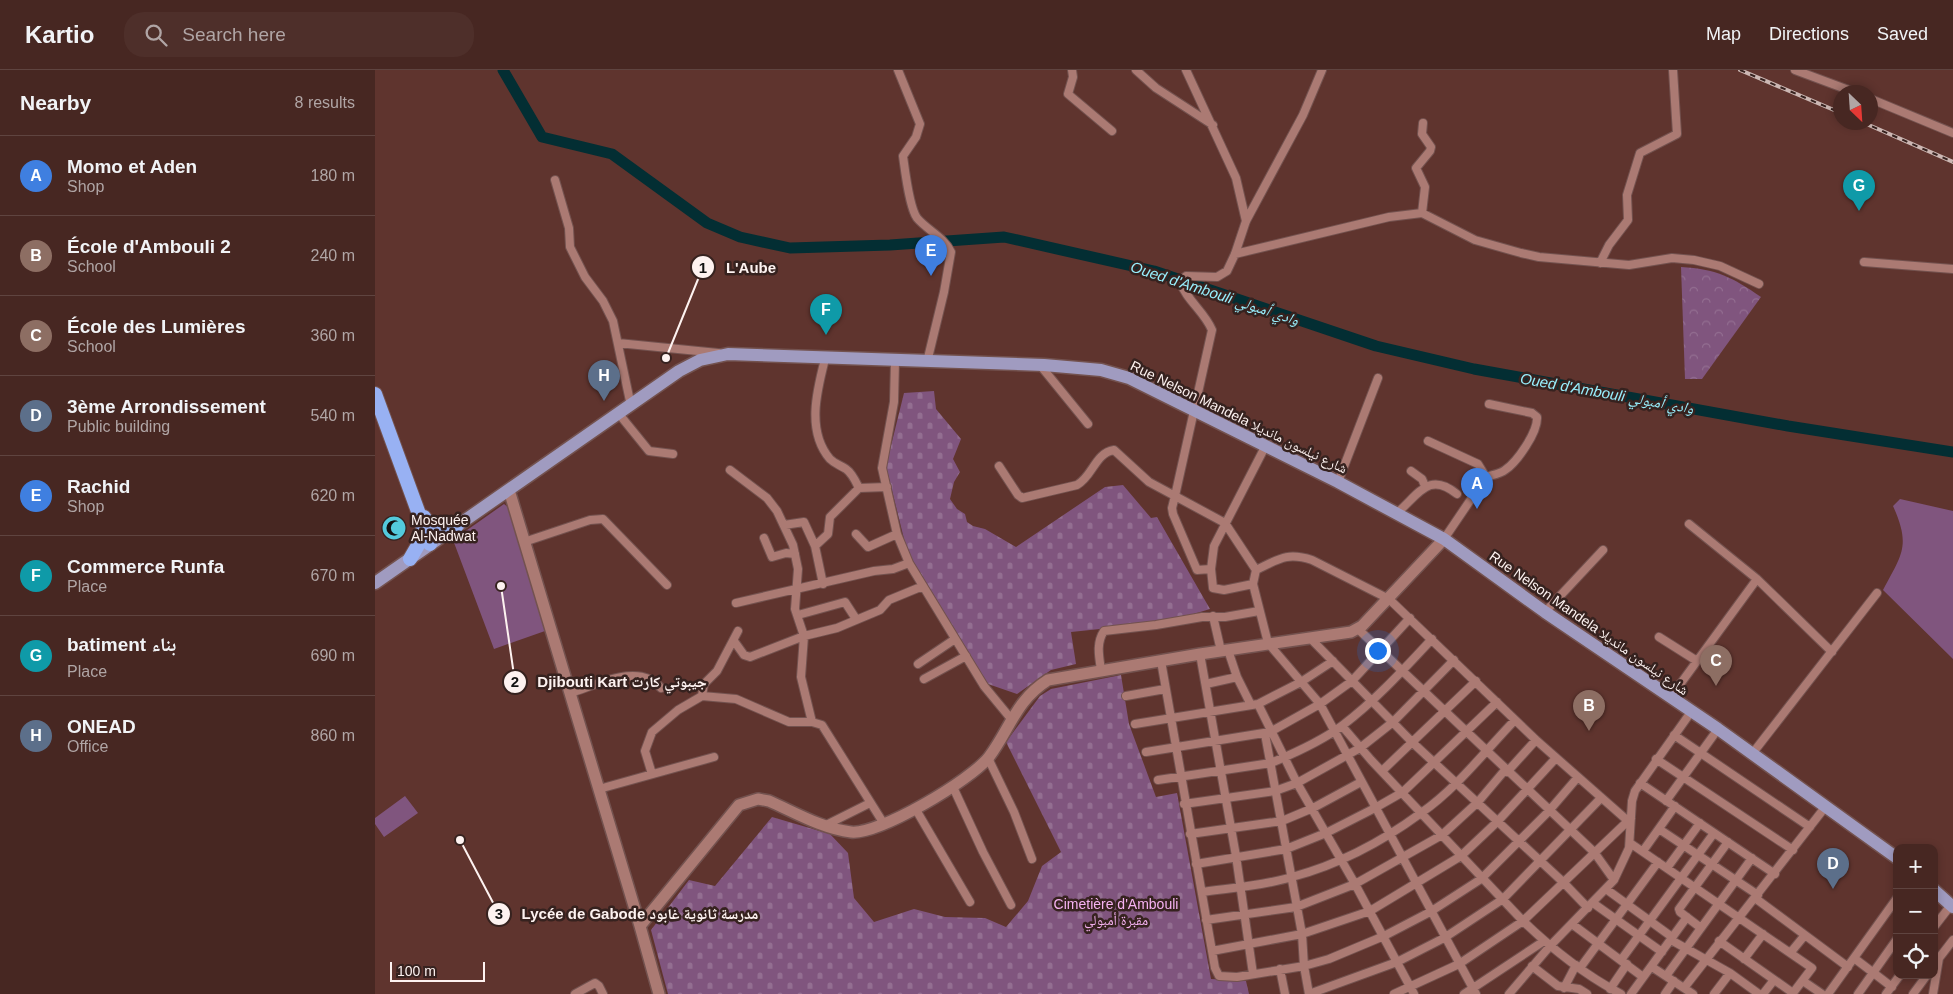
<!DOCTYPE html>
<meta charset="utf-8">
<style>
body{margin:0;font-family:Helvetica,"Noto Naskh Arabic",sans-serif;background:#4e2f2a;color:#f1f3f6}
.controls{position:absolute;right:15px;bottom:15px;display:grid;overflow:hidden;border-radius:10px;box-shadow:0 2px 8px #0003}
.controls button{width:45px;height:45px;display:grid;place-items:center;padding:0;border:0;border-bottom:1px solid #5f4440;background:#472722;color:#f1f3f6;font:25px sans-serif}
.compass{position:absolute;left:1458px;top:15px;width:45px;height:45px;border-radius:50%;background:#472722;box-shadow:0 2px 8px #0003;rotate:155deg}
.scale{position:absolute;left:15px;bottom:12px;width:95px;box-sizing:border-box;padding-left:5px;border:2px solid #fdf2f0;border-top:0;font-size:14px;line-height:18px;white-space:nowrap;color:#fdf2f0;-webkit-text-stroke:4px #36221f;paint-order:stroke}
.you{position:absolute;left:1002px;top:580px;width:18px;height:18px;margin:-12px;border:4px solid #fff;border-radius:50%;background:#1a73e8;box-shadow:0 0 0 8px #1a73e833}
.badge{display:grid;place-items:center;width:32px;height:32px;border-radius:50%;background:#8abfa5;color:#fff;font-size:16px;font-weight:700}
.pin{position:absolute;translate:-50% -41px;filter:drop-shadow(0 1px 2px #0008)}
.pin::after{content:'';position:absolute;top:26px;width:18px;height:15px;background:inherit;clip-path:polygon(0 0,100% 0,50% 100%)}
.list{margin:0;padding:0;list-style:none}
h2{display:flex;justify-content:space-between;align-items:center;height:65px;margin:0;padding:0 20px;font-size:21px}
h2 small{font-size:16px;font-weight:400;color:#b0a5a5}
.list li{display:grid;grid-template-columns:32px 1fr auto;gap:15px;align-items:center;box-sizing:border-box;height:80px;padding:0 20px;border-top:1px solid #5f4440}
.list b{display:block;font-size:19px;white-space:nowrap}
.list p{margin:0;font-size:16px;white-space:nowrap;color:#b0a5a5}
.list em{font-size:16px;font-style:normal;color:#b0a5a5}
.icon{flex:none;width:28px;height:28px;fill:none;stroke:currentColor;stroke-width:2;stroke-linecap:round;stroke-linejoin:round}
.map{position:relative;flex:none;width:1578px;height:924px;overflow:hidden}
header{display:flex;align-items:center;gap:30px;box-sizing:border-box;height:70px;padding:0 25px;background:#472722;border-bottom:1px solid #5f4440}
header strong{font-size:24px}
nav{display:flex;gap:28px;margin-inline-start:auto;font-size:18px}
.search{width:350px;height:45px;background:#4e2f2a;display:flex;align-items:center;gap:12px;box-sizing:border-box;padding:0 18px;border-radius:20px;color:#b0a5a5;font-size:19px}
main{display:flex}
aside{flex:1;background:#472722}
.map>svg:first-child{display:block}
.green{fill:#80557e}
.forest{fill:url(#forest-crowns)}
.cemetery{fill:url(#cemetery-stones)}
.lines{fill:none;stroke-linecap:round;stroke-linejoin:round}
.river{stroke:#032e33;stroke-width:11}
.street-casing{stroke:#73524f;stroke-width:10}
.secondary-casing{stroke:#73524f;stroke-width:14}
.primary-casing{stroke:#73524f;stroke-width:15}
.highway-casing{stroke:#73524f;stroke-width:16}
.street{stroke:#ab7a73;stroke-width:8}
.secondary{stroke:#ab7a73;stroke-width:11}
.primary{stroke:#a09bc0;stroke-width:12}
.highway{stroke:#98b1f3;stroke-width:14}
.rail-casing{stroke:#ccb7b3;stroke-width:4}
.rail{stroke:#36221f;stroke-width:2;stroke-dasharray:5.5;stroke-linecap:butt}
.labels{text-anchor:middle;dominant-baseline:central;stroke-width:5;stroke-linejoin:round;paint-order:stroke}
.street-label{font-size:14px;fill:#fdf2f0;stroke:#36221f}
.poi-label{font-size:14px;fill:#fdf2f0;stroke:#36221f;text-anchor:start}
.park-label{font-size:14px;fill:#f6b2f2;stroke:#36221f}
.water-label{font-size:15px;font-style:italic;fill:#98effd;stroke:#36221f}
.leader{fill:none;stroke:#fdf2f0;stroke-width:2}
.callout-dot{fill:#fdf2f0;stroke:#36221f;stroke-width:2}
.mark-label{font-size:15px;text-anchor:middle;font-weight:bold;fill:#111}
.callout-label{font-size:15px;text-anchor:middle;font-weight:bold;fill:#fdf2f0;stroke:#36221f;stroke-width:5;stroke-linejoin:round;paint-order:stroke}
</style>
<header>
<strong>Kartio</strong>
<div class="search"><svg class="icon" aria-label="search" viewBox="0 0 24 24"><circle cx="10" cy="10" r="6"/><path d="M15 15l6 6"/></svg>Search here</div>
<nav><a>Map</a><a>Directions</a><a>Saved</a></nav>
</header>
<main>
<aside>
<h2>Nearby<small>8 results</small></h2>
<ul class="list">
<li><span class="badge" style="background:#3f7fe0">A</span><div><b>Momo et Aden</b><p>Shop</p></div><em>180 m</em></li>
<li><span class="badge" style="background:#8d6e63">B</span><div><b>École d'Ambouli 2</b><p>School</p></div><em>240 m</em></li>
<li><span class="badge" style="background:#8d6e63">C</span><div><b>École des Lumières</b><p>School</p></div><em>360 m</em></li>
<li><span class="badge" style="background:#5c6f8a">D</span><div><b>3ème Arrondissement</b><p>Public building</p></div><em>540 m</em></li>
<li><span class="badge" style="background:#3f7fe0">E</span><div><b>Rachid</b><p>Shop</p></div><em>620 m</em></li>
<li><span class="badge" style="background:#0f9aa8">F</span><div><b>Commerce Runfa</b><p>Place</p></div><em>670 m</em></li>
<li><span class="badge" style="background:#0f9aa8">G</span><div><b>batiment بناء</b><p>Place</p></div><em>690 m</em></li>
<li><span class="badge" style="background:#5c6f8a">H</span><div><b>ONEAD</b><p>Office</p></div><em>860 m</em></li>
</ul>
</aside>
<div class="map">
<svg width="1578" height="924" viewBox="0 0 1578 924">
<defs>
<pattern id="forest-crowns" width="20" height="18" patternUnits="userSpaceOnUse" patternTransform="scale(1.25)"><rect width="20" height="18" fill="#80557e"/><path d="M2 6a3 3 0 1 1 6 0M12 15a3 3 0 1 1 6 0" fill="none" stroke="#936e91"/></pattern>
<pattern id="cemetery-stones" width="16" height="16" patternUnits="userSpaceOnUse" patternTransform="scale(1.25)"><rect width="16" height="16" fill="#80557e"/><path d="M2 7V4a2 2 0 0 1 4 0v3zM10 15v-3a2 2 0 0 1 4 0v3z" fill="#936e91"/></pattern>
</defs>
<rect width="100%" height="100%" fill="#5f342e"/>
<path class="green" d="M1525,429L1578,441V589L1508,520C1527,484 1536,476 1518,436Z
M129,434L134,438L170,561L119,579L78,470Z
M30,726L43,743L9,767L0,754V748Z"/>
<path class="forest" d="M1306,197C1341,199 1357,207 1386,227L1327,309H1310Z"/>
<path class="cemetery" d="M559,321L561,339L586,369L578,389L585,402L579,412L575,429L582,439L590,444L592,452L598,456L610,459L641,477L730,417L748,415L776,448L782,447L835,539L792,552L696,562L701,594L676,600L642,624L613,614L532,481L511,396L529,323Z
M746,605L754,654L781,727L802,723L836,909L871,911L874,924H293L276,860L314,810L340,816L397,747L455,764L473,783L479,828L499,852L539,839L570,847L610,848L631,857L653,831L667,796L686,782L631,672L665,626L676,619Z"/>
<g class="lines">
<path class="river" d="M128,0L167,67L237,84L332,153L365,167L415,178L515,175L629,167L779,201L1001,276L1099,299L1413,356L1578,382"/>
<defs>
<path id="street" d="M523,0L545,54L541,67L528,86C530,100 534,137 542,148C552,160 569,167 576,182L569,222L552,292
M697,0L698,7L693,24L737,61
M761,0L781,18L838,55
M811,0L861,108L871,151
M1420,0L1479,22
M1496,29L1578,63
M180,110L194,158L195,177L210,207L228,231L238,251L256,336
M1047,143L1050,117L1041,98L1055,81L1056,77L1047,64L1048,53
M860,184L1014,147L1047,143L1100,170L1146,183L1164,187L1254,195L1297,188L1319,190L1345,196L1384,214
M1489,192L1578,199
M1225,193L1234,175L1253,150L1252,125L1265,83L1302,64L1298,0
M243,273L343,283
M450,289C442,320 431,361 455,389C460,394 465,395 471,399C477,403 481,412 484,418
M520,291L519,332L507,398L522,464L534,493L609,616L637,650
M665,295L713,354
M244,344L274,381L298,384
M1053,371L1103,394L1111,407L1069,469
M624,396L643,425L647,428L702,415C718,406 720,383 739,380L774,412L800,426L797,438L798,444L822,500L836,499
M355,400L392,428L402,441L418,475L423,499L420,539L429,566L426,607L437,652
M1036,401L1047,409L1050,416
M1111,407C1117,405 1125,404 1130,400C1142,392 1163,362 1162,347L1157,343L1114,334
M963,412L1003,308
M1022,443C1044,424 1054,401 1082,424
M1314,454L1382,509L1457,582
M409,455L429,452L440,476
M481,464L493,477L522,464
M389,468L397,487L411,483L420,484
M149,472L215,450L228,449L292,515
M881,500L850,453L800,426L837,260C829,241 811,230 805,211L811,206L842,207L852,201L860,184L871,151L928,45L947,0
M448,514L440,476L453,464L455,447L484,418L512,417
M878,514L849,520L838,518L836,499L839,476L891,375
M361,533L499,501L518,499L534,493
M1170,542L1228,480
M423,545L470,532L481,549
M838,546L846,581
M983,559L1219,782L1239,810
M1284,567L1322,591
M936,569L1038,673L1188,812L1213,838
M359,571L369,585L375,587L429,566L462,558L505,540L514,530L548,516
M853,580L862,607L876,635
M825,584L861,786L878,904
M786,591L840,898L844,906L862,907L929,896L954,889L1009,866L1055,842L1106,809L1173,742L1203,707
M543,594L580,569
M726,600C724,586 721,573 729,561L781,555L827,547H850L884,541
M549,609L591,586
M831,614L862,607
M195,623C222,615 264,592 286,618
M327,626L329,614L342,601L363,561
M751,626L790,619
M1295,628L1382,509
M883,634L922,713L980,814L1039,924
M760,654L883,634L926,612L958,591
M967,656L996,690L1148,851C1177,879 1210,905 1246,924
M890,664L927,864L929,896L934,924
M1299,665L1435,757
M771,682L895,662L945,634L977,611L1035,548
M1377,684L1502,523
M613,688L639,742L657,789
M1281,689L1418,780
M1007,701L1101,611
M1132,702L1161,670
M277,704L270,681L277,662L303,640L327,626L361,629L414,652H437L447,655L509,754
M783,710L896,693C920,683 947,671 968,655C1001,630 1029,599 1057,569
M1265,713L1400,804
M578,717L608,782L636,835
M224,719L339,687
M1291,731L1343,659
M809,734L900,721L922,713L985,678L1018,652L1079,590
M540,738L595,832
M451,755L495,733
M1284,759L1383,825
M815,764L907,751L938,738L986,712
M1255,773L1437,898L1418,923L1344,871
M1268,781L1300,736
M821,794L911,779L951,763L1000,738L1028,722L1122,632
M1292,798L1325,753
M1231,819L1297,867
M827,822C856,818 888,816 917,807C962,795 1008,771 1046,743C1082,718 1110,681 1140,650
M1380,828L1473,897
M1218,833L1287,882
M831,850L921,837L980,814L1067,765L1103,732L1130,700
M1197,854L1268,907
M1559,857L1576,835
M1326,858L1305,842L1304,839L1353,772
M1296,870L1355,903L1384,924
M837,881L927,864L995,841L1086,786L1123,751L1181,688
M1416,882L1430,865
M1479,888L1517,917
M1369,889L1388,864
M1246,890L1339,763
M1561,892L1578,870
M1157,896L1183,916L1204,919L1212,924
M1277,897L1318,924
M1205,898L1283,792
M905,899L910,924
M1291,906L1377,788
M1428,911L1447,924
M1189,918L1201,895
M1309,918L1451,736
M1235,919L1252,894
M200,924L220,913L224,916L228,924
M934,924L1022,892L1069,868L1128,829L1226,728
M1019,924L1084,894L1148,851L1256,748
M1089,924L1169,871
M1101,924L945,634L893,573L878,514L881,500C904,489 912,482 937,490L1014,529L1161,670L1253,751
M1134,924L1175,876L1239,810L1254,778L1257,731L1260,721L1316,642
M1256,924L1312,847
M1290,924L1299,911
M1339,924L1355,903
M1388,924L1399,910
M1453,924L1522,828
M1483,924L1522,869
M1511,924L1525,905
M1538,924L1552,905
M1558,924L1564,888"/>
<path id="secondary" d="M134,420L265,856L284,924
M265,856L364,735L383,729L394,731C419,742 448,759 476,762C504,765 596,710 614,687C635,659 641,630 673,610L825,584L976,562L987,556L1069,469"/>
<path id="primary" d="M0,513L304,301L325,290L353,284L669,295L726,300L754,308L963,412L1069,469L1170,542L1343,659L1522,788
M1559,820L1578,837"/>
<path id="highway" d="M0,324L55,474
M49,447L54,456L69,465
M57,455L65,457H81
M35,489L46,470L48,456"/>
</defs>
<use href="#street" class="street-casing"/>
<use href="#secondary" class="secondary-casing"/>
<use href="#primary" class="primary-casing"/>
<use href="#highway" class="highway-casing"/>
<use href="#street" class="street"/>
<use href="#secondary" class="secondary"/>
<use href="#primary" class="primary"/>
<use href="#highway" class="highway"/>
<defs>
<path id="rail" d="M1365,0L1466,43
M1487,52L1578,92"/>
</defs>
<use href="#rail" class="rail-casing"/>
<use href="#rail" class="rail"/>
</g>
<defs>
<symbol id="mosque-disc" viewBox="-11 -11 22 22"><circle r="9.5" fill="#53cadc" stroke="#36221f"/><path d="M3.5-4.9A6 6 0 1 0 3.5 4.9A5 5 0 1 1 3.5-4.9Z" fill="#111"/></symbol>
</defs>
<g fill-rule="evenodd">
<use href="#mosque-disc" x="5" y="444" width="28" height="28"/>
</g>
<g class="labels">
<g class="street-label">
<text transform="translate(864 347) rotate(26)">Rue Nelson Mandela شارع نيلسون مانديلا</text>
<text transform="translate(1214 553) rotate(35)">Rue Nelson Mandela شارع نيلسون مانديلا</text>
</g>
<g class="poi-label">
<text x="36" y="450">Mosquée<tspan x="36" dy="16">Al-Nadwat</tspan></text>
</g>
<g class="park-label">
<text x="741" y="834">Cimetière d'Ambouli<tspan x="741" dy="16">مقبرة أمبولي</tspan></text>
</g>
<g class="water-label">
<text transform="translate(840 223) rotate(18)">Oued d'Ambouli وادي أمبولي</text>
<text transform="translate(1232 323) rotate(10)">Oued d'Ambouli وادي أمبولي</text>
</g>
</g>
<path class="leader" d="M291 288L328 197M126 516L140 612M85 770L124 844"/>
<g class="callout-dot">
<circle cx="291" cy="288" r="5"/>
<circle cx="126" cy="516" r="5"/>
<circle cx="85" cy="770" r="5"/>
<circle cx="328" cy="197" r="12"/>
<circle cx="140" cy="612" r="12"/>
<circle cx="124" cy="844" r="12"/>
</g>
<g class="mark-label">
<text x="328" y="203">1</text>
<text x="140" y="617">2</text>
<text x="124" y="849">3</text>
</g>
<g class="callout-label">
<text x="376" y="203">L'Aube</text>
<text x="247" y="617">Djibouti Kart جيبوتي كارت</text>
<text x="265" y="849">Lycée de Gabode مدرسة ثانوية غابود</text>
</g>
</svg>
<div class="controls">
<button>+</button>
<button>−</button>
<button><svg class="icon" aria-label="locate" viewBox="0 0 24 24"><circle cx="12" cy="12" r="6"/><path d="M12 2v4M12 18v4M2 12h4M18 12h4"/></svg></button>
</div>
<svg class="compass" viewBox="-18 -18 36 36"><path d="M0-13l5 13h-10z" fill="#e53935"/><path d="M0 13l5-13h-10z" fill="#b0a5a5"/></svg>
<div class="scale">100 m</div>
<div class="you"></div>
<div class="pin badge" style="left:1102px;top:439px;background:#3f7fe0">A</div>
<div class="pin badge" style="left:1214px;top:661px;background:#8d6e63">B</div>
<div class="pin badge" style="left:1341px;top:616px;background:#8d6e63">C</div>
<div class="pin badge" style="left:1458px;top:819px;background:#5c6f8a">D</div>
<div class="pin badge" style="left:556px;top:206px;background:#3f7fe0">E</div>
<div class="pin badge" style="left:451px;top:265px;background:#0f9aa8">F</div>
<div class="pin badge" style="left:1484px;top:141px;background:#0f9aa8">G</div>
<div class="pin badge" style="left:229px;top:331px;background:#5c6f8a">H</div>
</div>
</main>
